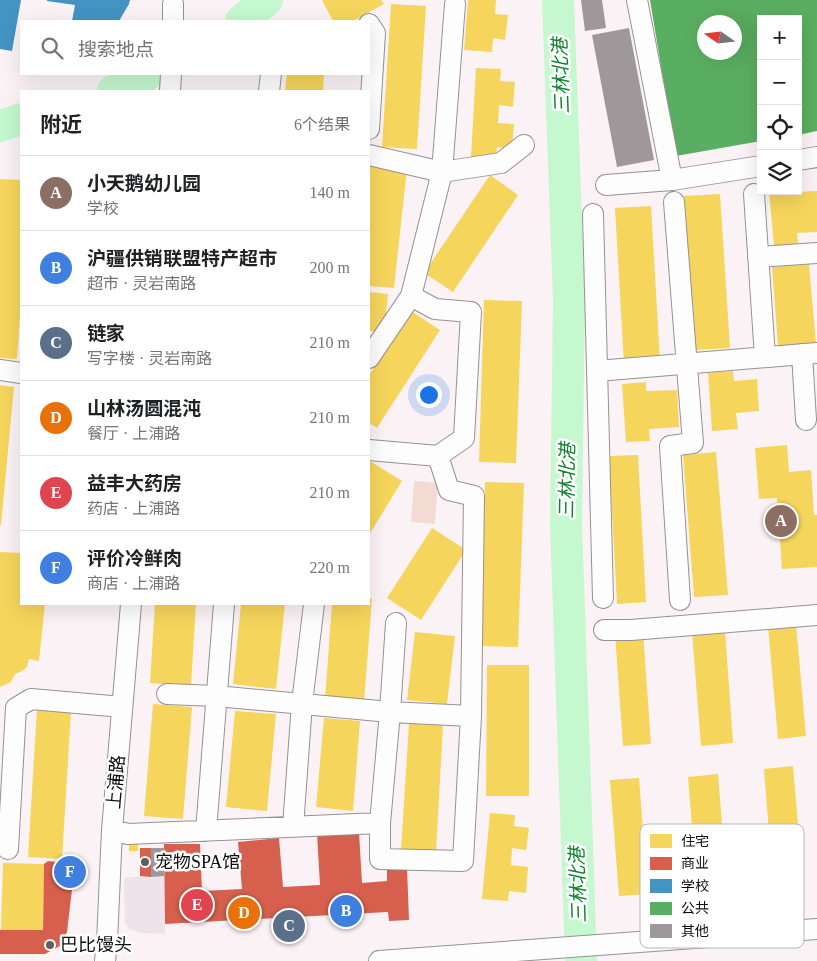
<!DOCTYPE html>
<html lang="zh">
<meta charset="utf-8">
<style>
body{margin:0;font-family:"Times New Roman","Noto Sans SC",serif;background:#f6f6f6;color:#202124}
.controls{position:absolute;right:15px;top:15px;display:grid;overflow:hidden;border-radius:0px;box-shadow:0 5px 20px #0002}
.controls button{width:45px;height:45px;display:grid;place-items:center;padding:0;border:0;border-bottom:1px solid #e0e0e0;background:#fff;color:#202124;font:25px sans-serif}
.compass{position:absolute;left:697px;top:15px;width:45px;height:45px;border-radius:50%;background:#fff;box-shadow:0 5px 20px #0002;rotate:284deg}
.you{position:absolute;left:428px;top:394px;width:18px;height:18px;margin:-12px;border:4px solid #fff;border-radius:50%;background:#1a73e8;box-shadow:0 0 0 8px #1a73e833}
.badge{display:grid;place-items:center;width:32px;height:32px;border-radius:50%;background:#2563eb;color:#fff;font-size:16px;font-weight:700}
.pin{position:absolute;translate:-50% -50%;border:2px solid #fff;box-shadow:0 1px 5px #0006}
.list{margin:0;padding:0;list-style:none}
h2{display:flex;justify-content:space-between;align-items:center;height:65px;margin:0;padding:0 20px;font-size:21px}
h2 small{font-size:16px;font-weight:400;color:#757577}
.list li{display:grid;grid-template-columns:32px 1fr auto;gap:15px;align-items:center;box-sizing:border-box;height:75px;padding:0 20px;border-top:1px solid #e0e0e0}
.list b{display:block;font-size:19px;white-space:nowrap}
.list p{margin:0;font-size:16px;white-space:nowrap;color:#757577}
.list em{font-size:16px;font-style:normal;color:#757577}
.icon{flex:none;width:28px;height:28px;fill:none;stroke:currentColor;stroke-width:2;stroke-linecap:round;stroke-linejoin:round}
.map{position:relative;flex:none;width:817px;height:961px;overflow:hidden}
.search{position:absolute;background:#fff;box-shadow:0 5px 20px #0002;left:20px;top:20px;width:350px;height:55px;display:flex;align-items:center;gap:12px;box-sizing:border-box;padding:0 18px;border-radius:0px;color:#757577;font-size:19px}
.panel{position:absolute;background:#fff;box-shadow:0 5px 20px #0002;left:20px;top:90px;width:350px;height:515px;border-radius:0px}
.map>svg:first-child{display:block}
.green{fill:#f3dad2}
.plaza{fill:#f0e2e9}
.homes{fill:#f6d55c}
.shops{fill:#d6604d}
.schools{fill:#4393c3}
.public{fill:#5aae61;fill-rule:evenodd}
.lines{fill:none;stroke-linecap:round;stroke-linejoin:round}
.river{stroke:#c5f8cf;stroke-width:32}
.building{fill:#9e989b}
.minor-casing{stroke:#959192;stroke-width:22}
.minor{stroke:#fefdfe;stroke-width:20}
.poi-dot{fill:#615e5f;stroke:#fff;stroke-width:2}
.labels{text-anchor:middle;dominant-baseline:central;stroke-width:5;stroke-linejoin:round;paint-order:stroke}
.street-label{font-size:18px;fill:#0e0e0e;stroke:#fff}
.poi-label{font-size:18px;fill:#0e0e0e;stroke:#fff;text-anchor:start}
.water-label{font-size:19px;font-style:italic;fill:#0d842d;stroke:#fff}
.key{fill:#fff;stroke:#b7b7b7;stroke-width:1}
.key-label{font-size:14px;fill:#0e0e0e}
</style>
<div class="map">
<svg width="817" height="961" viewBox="0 0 817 961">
<rect width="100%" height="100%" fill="#fbf2f6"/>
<path class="green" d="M414,481L438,483L435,524L411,522Z"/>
<path class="plaza" d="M140,876H164L165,934L141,933L129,929L125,923L124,878Z"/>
<path class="homes" d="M322,0H381L384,4L353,21H333Z
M468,0H496L495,14L508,15L505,40L493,38L492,52L464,50Z
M391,4L426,6L417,149L382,147Z
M476,68L501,69L500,81L515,82L513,107L499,105L498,123L514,124L512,149L497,147L496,159L471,157Z
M287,74H324L323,91H285Z
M369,164L407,168L394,288L369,286Z
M490,175L518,195L453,292L424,273Z
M0,179L21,180V300L17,359L0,358Z
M769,191L794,192L817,191V232L797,233L798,244L774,246Z
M720,194L730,348L695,350L684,196Z
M651,206L660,362L624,364L615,208Z
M809,264L816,343L778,346L772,267Z
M369,292L388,294L384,332L369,331Z
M484,300L522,301L516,463L479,462Z
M411,311L440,330L377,428L369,423V375Z
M733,371L734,381L757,379L759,411L736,413L738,429L712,431L708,373Z
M646,382V391L677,390L679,427L649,429L650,441L626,442L622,384Z
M0,385L14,387L1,525H0Z
M787,445L789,472L811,470L814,515H817V567L782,569L777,498L759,499L755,448Z
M716,452L728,595L694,597L683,455Z
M638,455L646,602L617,604L609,456Z
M370,461L402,481L369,535V463Z
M485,482L524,483L518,647L479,646Z
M432,528L466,550L421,620L387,598Z
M0,552L21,553V604H45L39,661L29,659L27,667L22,671L15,674L11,682L0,687Z
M369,598L372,599L364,702L325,699L332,604H369Z
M155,604H196L191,686L150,683Z
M241,604H285L276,689L233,684Z
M796,624L806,736L778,739L768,626Z
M725,630L733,743L701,746L692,632Z
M415,632L455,636L447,704L407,700Z
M643,632L651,744L623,746L615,634Z
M487,665H529V796H486Z
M153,704L192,707L183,819L144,816Z
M37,709L71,711L62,859L28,857Z
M235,711L276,714L267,811L226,807Z
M324,718L360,721L353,811L316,807Z
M409,723L443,724L436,852L401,850Z
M793,766L803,882L773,885L764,769Z
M718,774L727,886L697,889L688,777Z
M639,778L648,894L619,896L610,780Z
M490,813L515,815L514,826L529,828L526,850L512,848L511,865L528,867L526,893L509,891L508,901L482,899Z
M129,837L138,838V851H129Z
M3,863L44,864L43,930H1Z"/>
<path class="shops" d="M359,832L362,883L387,881V869L407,868L409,920L389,921L388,912L165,924L164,844H200L202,891L242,889L238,842L279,838L283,887L320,885L317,834Z
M140,848H151V877L140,876Z
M48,861L75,864L67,932L60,946L45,954H0V930H43L44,864Z"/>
<path class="schools" d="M0,0H21L12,51L0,49Z
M47,0H130L129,4L119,21H72L75,5L47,1Z"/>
<path class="public" d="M650,0H817V131L798,135V19H761V141L676,156ZM704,22H734V52H704Z"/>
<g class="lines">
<path class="river" d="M558,0L569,301L566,523L581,961
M241,21L267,0
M113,91L129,86L148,74
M0,126L21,119"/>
</g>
<path class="building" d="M581,0H602L606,28L585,31Z
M629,28L654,160L617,167L592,35Z
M151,848H164V876L151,877Z"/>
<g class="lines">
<defs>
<path id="minor" d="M637,0L672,180L761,166
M173,21V4
M369,24L375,33L369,129
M170,91L171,74
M269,91L271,74
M369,155L442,172L501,163L524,145
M798,160L817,157
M606,185L672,180
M754,194L765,357
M674,202L693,443L670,446L680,600
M593,214L603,598
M758,257L817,253
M802,354L806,420
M369,358L411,296
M0,370L21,373
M597,371L817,353
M438,456L464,438L471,312L435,309L411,296L442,172L455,4
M604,630H631L817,615
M167,694L216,696L390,712L471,716
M380,823L390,712L396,623
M293,827L302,703L314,604
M112,830L128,834L380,823V859L463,861L471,716L474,496L449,490L438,456L369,450
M206,831L224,604
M8,849L16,708L31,699L122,707
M105,961L107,942L112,830L131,604
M379,961L817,929"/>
</defs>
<use href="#minor" class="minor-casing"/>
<use href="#minor" class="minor"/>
</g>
<g class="poi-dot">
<circle cx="145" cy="862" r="5"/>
<circle cx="50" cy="945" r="5"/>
</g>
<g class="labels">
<g class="street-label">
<text transform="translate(116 782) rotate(-85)">上浦路</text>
</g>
<g class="poi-label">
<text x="155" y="862">宠物SPA馆</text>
<text x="60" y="945">巴比馒头</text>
</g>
<g class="water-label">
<text transform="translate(561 76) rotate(-92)">三林北港</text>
<text transform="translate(567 481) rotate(-89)">三林北港</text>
<text transform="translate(578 885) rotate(-92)">三林北港</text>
</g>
</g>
<rect x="640" y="824" width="164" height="124" rx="8" class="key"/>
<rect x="650" y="834" width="22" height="14" fill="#f6d55c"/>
<rect x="650" y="857" width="22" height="13" fill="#d6604d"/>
<rect x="650" y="879" width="22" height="14" fill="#4393c3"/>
<rect x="650" y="902" width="22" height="13" fill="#5aae61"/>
<rect x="650" y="924" width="22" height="14" fill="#9e989b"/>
<g class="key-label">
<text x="681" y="846">住宅</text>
<text x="681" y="868">商业</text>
<text x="681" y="891">学校</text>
<text x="681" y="913">公共</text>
<text x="681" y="936">其他</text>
</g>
</svg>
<div class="controls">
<button>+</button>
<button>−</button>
<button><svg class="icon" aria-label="locate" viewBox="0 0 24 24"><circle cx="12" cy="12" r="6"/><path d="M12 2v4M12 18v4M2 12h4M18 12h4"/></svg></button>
<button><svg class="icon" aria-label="layers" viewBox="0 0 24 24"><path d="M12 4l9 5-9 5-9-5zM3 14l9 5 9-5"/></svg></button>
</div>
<svg class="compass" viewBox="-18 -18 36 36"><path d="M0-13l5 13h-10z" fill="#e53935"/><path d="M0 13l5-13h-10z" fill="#757577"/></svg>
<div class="you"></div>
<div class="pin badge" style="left:781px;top:521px;background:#8d6e63">A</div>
<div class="pin badge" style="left:346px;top:911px;background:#3f7fe0">B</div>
<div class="pin badge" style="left:289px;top:926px;background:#5c6f8a">C</div>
<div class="pin badge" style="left:244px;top:913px;background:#e8710a">D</div>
<div class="pin badge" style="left:197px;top:905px;background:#e0444e">E</div>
<div class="pin badge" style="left:70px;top:872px;background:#3f7fe0">F</div>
<div class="search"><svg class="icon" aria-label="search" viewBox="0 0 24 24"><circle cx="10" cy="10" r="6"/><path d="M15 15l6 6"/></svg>搜索地点</div>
<section class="panel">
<h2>附近<small>6个结果</small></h2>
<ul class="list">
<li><span class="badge" style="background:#8d6e63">A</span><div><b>小天鹅幼儿园</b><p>学校</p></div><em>140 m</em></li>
<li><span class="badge" style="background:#3f7fe0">B</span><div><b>沪疆供销联盟特产超市</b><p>超市 · 灵岩南路</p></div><em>200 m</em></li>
<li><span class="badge" style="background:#5c6f8a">C</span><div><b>链家</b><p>写字楼 · 灵岩南路</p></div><em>210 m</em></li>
<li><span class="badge" style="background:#e8710a">D</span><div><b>山林汤圆混沌</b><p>餐厅 · 上浦路</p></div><em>210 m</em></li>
<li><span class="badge" style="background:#e0444e">E</span><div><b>益丰大药房</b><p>药店 · 上浦路</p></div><em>210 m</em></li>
<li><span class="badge" style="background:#3f7fe0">F</span><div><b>评价冷鲜肉</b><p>商店 · 上浦路</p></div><em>220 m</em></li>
</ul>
</section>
</div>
